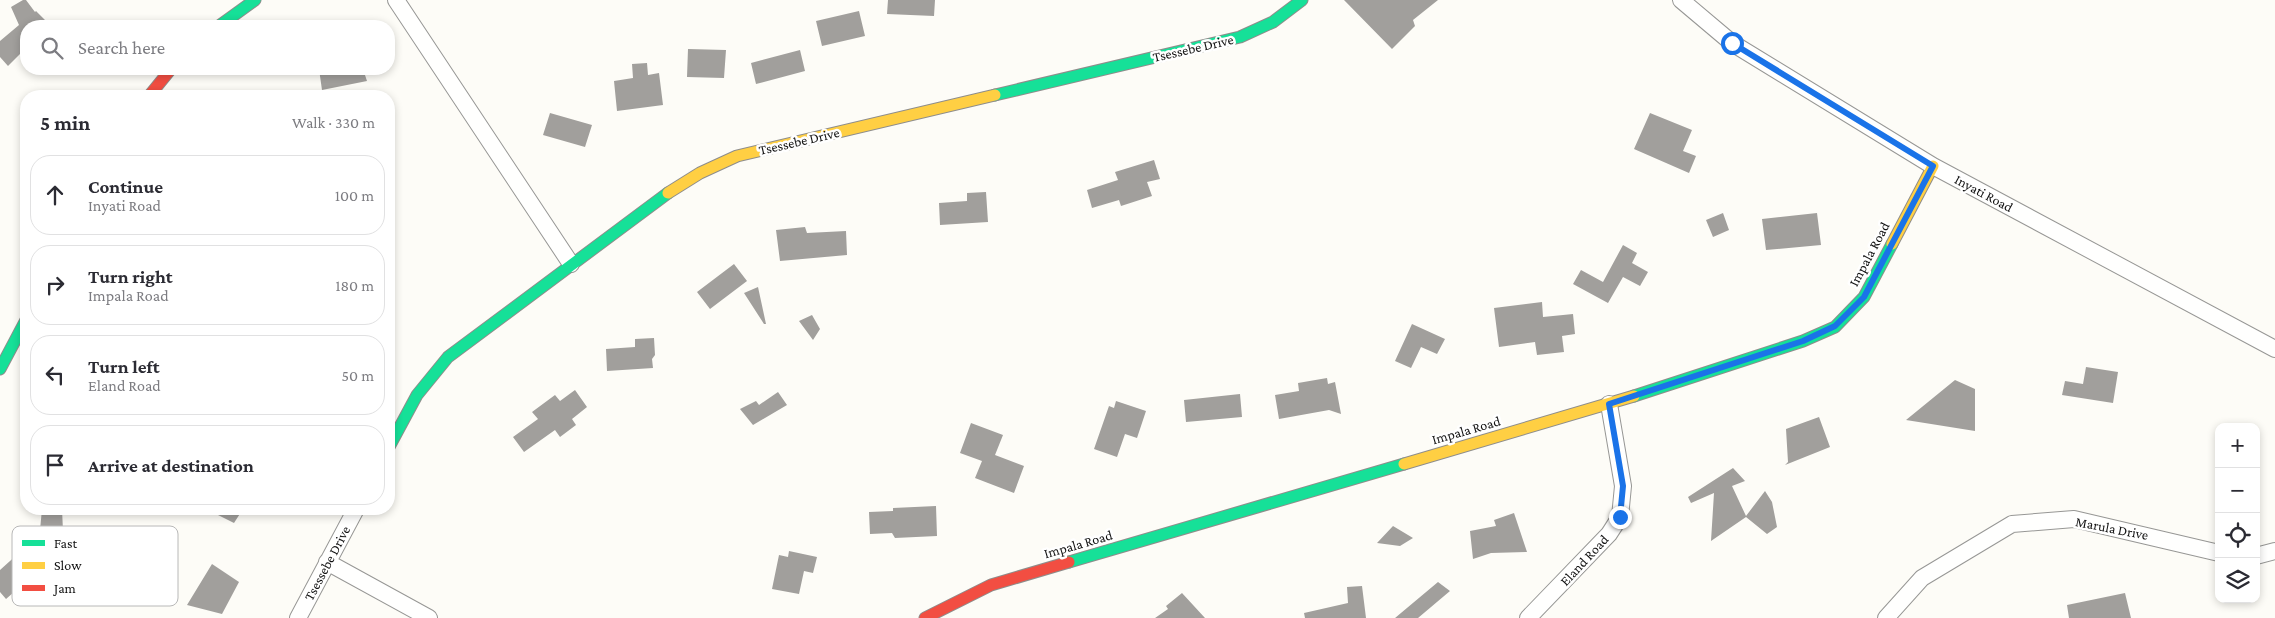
<!DOCTYPE html>
<meta charset="utf-8">
<style>
body{margin:0;font-family:"Crimson Pro",serif;background:#f2f2f3;color:#2b2b33}
.controls{position:absolute;right:15px;bottom:15px;display:grid;overflow:hidden;border-radius:10px;box-shadow:0 2px 8px #0003}
.controls button{width:45px;height:45px;display:grid;place-items:center;padding:0;border:0;border-bottom:1px solid #e1e1e2;background:#fff;color:#2b2b33;font:25px sans-serif}
.stop{position:absolute;width:15px;height:15px;margin:-11px;border:4px solid #1a73e8;border-radius:50%;background:#fff}
.stop.end{background:#1a73e8;border-color:#fff;box-shadow:0 1px 5px #0008}
.list{margin:0;padding:0;list-style:none}
h2{display:flex;justify-content:space-between;align-items:center;height:65px;margin:0;padding:0 20px;font-size:21px}
h2 small{font-size:16px;font-weight:400;color:#7c7c81}
.list li{display:grid;grid-template-columns:32px 1fr auto;gap:15px;align-items:center;box-sizing:border-box;height:80px;margin:0 10px 10px;padding:0 10px;border:1px solid #e1e1e2;border-radius:20px}
.list b{display:block;font-size:19px;white-space:nowrap}
.list p{margin:0;font-size:16px;white-space:nowrap;color:#7c7c81}
.list em{font-size:16px;font-style:normal;color:#7c7c81}
.icon{flex:none;width:28px;height:28px;fill:none;stroke:currentColor;stroke-width:2;stroke-linecap:round;stroke-linejoin:round}
.map{position:relative;flex:none;width:2275px;height:618px;overflow:hidden}
.search{position:absolute;background:#fff;box-shadow:0 2px 8px #0003;left:20px;top:20px;width:375px;height:55px;display:flex;align-items:center;gap:12px;box-sizing:border-box;padding:0 18px;border-radius:20px;color:#7c7c81;font-size:19px}
.panel{position:absolute;background:#fff;box-shadow:0 2px 8px #0003;left:20px;top:90px;width:375px;height:425px;border-radius:20px}
.map>svg:first-child{display:block}
.building{fill:#a19f9c}
.lines{fill:none;stroke-linecap:round;stroke-linejoin:round}
.street-casing{stroke:#979795;stroke-width:18}
.fast-casing{stroke:#8e8d8b;stroke-width:13}
.slow-casing{stroke:#8e8d8b;stroke-width:13}
.jam-casing{stroke:#8e8d8b;stroke-width:13}
.street{stroke:#fffffe;stroke-width:16}
.fast{stroke:#16e098;stroke-width:11}
.slow{stroke:#ffcf43;stroke-width:11}
.jam{stroke:#f24e42;stroke-width:11}
.route{stroke:#1a73e8;stroke-width:6}
.labels{text-anchor:middle;dominant-baseline:central;stroke-width:5;stroke-linejoin:round;paint-order:stroke}
.street-label{font-size:14px;fill:#111;stroke:#fff}
.key{fill:#fff;stroke:#b8b8b8;stroke-width:1}
.key-label{font-size:14px;fill:#111}
</style>
<div class="map">
<svg width="2275" height="618" viewBox="0 0 2275 618">
<rect width="100%" height="100%" fill="#fdfcf7"/>
<path class="building" d="M23,0H26L35,12L36,11L51,26H26V48L8,66L0,57V41L19,25L11,7Z
M888,0H935L934,16L887,14Z
M1344,0H1438L1413,20L1415,26L1392,49Z
M859,11L865,36L822,46L816,21Z
M688,49L726,50L724,78L687,77Z
M800,50L805,71L756,84L751,63Z
M647,63L648,75L659,73L663,105L617,111L614,81L633,78L632,64Z
M319,69H363L367,81L322,90Z
M550,113L592,125L585,147L543,135Z
M1650,113L1692,130L1683,151L1696,156L1689,173L1634,149Z
M1154,160L1160,179L1147,182L1152,196L1121,206L1119,200L1092,208L1087,190L1118,180L1115,172Z
M986,192L988,222L940,225L939,203L967,201V193Z
M1723,213L1729,230L1713,237L1706,220Z
M1817,213L1821,245L1766,250L1762,219Z
M805,227L807,233L846,231L847,255L780,261L776,230Z
M1623,245L1637,253L1632,263L1648,272L1640,286L1623,277L1608,303L1573,284L1581,270L1603,282Z
M734,264L747,281L710,309L697,292Z
M758,287L766,324H764L744,293Z
M1542,302L1543,317L1573,314L1575,334L1562,336L1564,352L1537,355L1535,342L1499,347L1494,308Z
M812,315L820,329L813,340L799,321Z
M1412,324L1445,339L1437,354L1421,347L1411,368L1395,361Z
M654,338L655,355L652,359L653,368L607,371L606,349L635,347V339Z
M2086,367L2118,372L2113,403L2062,395L2065,381L2083,384Z
M1327,378L1328,384L1335,382L1341,414L1329,410L1279,419L1275,395L1299,391L1298,383Z
M1955,380L1975,389V431L1906,420Z
M575,390L587,407L572,419L576,425L560,437L555,430L524,452L513,437L538,419L532,412L555,395L560,401Z
M778,392L787,405L753,425L740,409L756,401L759,405Z
M1240,394L1242,417L1186,422L1184,400Z
M1116,401L1146,411L1137,438L1125,434L1117,457L1094,449L1109,406L1114,408Z
M1819,417L1830,447L1785,465L1788,462L1786,429Z
M971,423L1003,435L995,455L1024,466L1014,493L975,478L982,461L960,453Z
M1733,468L1745,481L1732,486L1746,516L1765,491L1772,502L1777,527L1767,534L1746,517L1711,541L1714,493L1691,503L1688,497Z
M936,506L937,536L895,538L892,533L870,534L869,512L893,511V508Z
M42,509H62L63,531L40,530Z
M206,509H243L234,523Z
M1514,513L1527,552L1491,553L1473,559L1470,531L1496,526L1494,520Z
M1393,526L1413,538L1400,546L1377,543Z
M789,551L817,557L813,573L804,571L799,594L772,589L779,555L788,557Z
M20,552L37,572L6,599L0,592V570Z
M212,564L239,582L222,614L187,605Z
M1438,582L1450,591L1418,618H1395Z
M1362,586L1366,618H1305L1304,613L1348,603L1347,587Z
M1182,593L1205,618H1155L1168,609L1166,606Z
M2125,593L2131,618H2069L2067,605Z"/>
<g class="lines">
<defs>
<path id="street" d="M396,0L571,264
M1681,0L1732,43L1933,166L2275,349
M2256,556L2275,551
M327,562L429,618
M298,618L356,509
M1528,618L1609,534L1620,517L1623,486L1609,404
M1886,618L1922,578L2012,524L2074,519L2219,553"/>
<path id="fast" d="M219,26L255,0
M995,95L1240,37L1273,22L1302,0
M0,369L26,320
M1634,396L1803,341L1835,327L1864,297L1892,244
M389,447L417,395L448,357L668,193
M1069,562L1404,464"/>
<path id="slow" d="M668,193L700,173L737,156L995,95
M1892,244L1933,166
M1404,464L1634,396"/>
<path id="jam" d="M149,96L171,69
M925,618L991,585L1069,562"/>
</defs>
<use href="#street" class="street-casing"/>
<use href="#fast" class="fast-casing"/>
<use href="#slow" class="slow-casing"/>
<use href="#jam" class="jam-casing"/>
<use href="#street" class="street"/>
<use href="#fast" class="fast"/>
<use href="#slow" class="slow"/>
<use href="#jam" class="jam"/>
</g>
<g class="lines">
<path class="route" d="M1620,517L1623,486L1609,404L1803,341L1835,326L1864,297L1933,166L1732,43"/>
</g>
<g class="labels">
<g class="street-label">
<text transform="translate(1193 48) rotate(-13)">Tsessebe Drive</text>
<text transform="translate(799 141) rotate(-13)">Tsessebe Drive</text>
<text transform="translate(1984 193) rotate(28)">Inyati Road</text>
<text transform="translate(1869 254) rotate(-62)">Impala Road</text>
<text transform="translate(1466 430) rotate(-16)">Impala Road</text>
<text transform="translate(2112 528) rotate(11)">Marula Drive</text>
<text transform="translate(1078 544) rotate(-16)">Impala Road</text>
<text transform="translate(1584 560) rotate(-47)">Eland Road</text>
<text transform="translate(327 563) rotate(-62)">Tsessebe Drive</text>
</g>
</g>
<rect x="12" y="526" width="166" height="80" rx="8" class="key"/>
<rect x="22" y="540" width="23" height="6" fill="#16e098"/>
<rect x="22" y="562" width="23" height="7" fill="#ffcf43"/>
<rect x="22" y="585" width="23" height="6" fill="#f24e42"/>
<g class="key-label">
<text x="54" y="548">Fast</text>
<text x="54" y="570">Slow</text>
<text x="54" y="593">Jam</text>
</g>
</svg>
<div class="controls">
<button>+</button>
<button>−</button>
<button><svg class="icon" aria-label="locate" viewBox="0 0 24 24"><circle cx="12" cy="12" r="6"/><path d="M12 2v4M12 18v4M2 12h4M18 12h4"/></svg></button>
<button><svg class="icon" aria-label="layers" viewBox="0 0 24 24"><path d="M12 4l9 5-9 5-9-5zM3 14l9 5 9-5"/></svg></button>
</div>
<div class="stop" style="left:1732px;top:43px"></div>
<div class="stop end" style="left:1620px;top:517px"></div>
<div class="search"><svg class="icon" aria-label="search" viewBox="0 0 24 24"><circle cx="10" cy="10" r="6"/><path d="M15 15l6 6"/></svg>Search here</div>
<section class="panel">
<h2>5 min<small>Walk · 330 m</small></h2>
<ul class="list">
<li><svg class="icon" aria-label="ahead" viewBox="0 0 24 24"><path d="M12 20V5M6 11l6-6 6 6"/></svg><div><b>Continue</b><p>Inyati Road</p></div><em>100 m</em></li>
<li><svg class="icon" aria-label="right" viewBox="0 0 24 24"><path d="M7 20v-9h11M14 6l5 5-5 5"/></svg><div><b>Turn right</b><p>Impala Road</p></div><em>180 m</em></li>
<li><svg class="icon" aria-label="left" viewBox="0 0 24 24"><path d="M17 20v-9H6M10 6l-5 5 5 5"/></svg><div><b>Turn left</b><p>Eland Road</p></div><em>50 m</em></li>
<li><svg class="icon" aria-label="arrive" viewBox="0 0 24 24"><path d="M6 21V4h12l-3 4 3 4H6"/></svg><div><b>Arrive at destination</b></div></li>
</ul>
</section>
</div>
